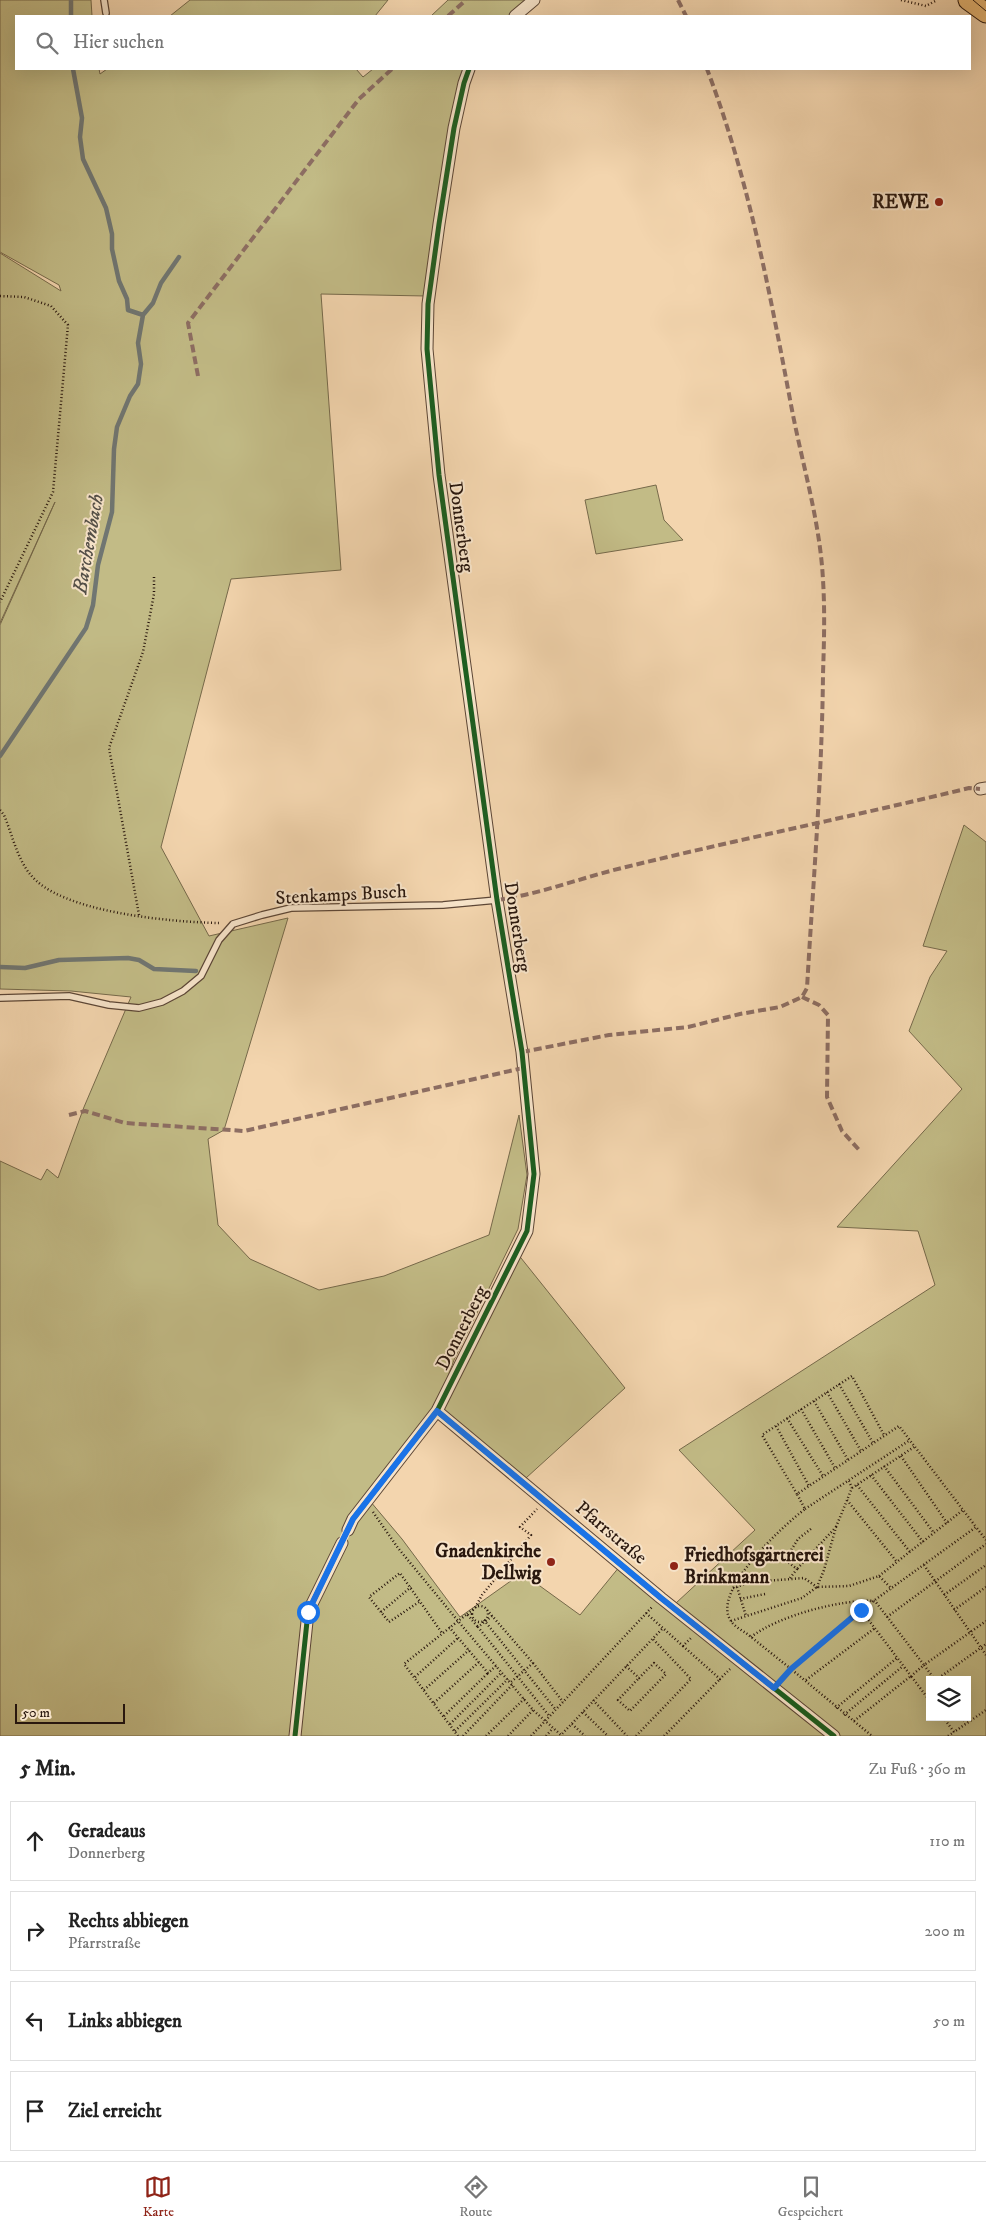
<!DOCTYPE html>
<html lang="de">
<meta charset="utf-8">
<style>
body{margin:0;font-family:"IM FELL DW Pica",serif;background:#f2f2f2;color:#222}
.controls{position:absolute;right:15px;bottom:15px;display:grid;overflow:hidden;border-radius:0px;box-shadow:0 5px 20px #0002}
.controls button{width:45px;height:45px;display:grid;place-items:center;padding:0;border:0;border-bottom:1px solid #e0e0e0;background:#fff;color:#222;font:25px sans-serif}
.scale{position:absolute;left:15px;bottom:12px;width:110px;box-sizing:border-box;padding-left:5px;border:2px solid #29170e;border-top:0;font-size:14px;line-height:18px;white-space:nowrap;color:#29170e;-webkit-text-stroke:4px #f7e4ca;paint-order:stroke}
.stop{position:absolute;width:15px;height:15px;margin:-11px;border:4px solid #1a73e8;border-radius:50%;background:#fff}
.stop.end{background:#1a73e8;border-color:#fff;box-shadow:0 1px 5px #0008}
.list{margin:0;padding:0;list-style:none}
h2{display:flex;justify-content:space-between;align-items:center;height:65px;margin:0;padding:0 20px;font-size:21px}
h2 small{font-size:16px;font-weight:400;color:#767676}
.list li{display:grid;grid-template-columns:32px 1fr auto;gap:15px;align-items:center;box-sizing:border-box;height:80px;margin:0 10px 10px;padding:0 10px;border:1px solid #e0e0e0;border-radius:0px}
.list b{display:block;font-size:19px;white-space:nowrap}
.list p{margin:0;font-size:16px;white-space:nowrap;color:#767676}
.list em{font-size:16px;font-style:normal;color:#767676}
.icon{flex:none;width:28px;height:28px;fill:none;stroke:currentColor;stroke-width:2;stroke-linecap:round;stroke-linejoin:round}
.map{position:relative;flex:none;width:986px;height:1736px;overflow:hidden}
.search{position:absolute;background:#fff;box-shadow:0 5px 20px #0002;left:15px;right:15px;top:15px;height:55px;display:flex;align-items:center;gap:12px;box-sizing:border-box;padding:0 18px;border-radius:0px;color:#767676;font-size:19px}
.sheet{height:425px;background:#fff}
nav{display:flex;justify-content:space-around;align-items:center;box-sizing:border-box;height:70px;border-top:1px solid #e0e0e0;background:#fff;font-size:14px;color:#767676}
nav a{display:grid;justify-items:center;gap:2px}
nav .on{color:#8f2418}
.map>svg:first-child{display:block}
.green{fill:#c2bb86;stroke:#76694a;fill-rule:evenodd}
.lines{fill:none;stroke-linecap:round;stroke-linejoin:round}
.stream{stroke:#707672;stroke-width:4.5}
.lane-casing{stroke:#5c4636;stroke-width:8}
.street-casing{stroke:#5c4636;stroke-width:13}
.primary-casing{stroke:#29170e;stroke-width:21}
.path{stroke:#29170e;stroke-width:2.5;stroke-dasharray:1 2.5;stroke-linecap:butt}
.lane{stroke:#f7e4ca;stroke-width:5.5}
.street{stroke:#f7e4ca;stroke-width:11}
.primary{stroke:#eaba77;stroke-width:19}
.tram{stroke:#29170e;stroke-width:1}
.quiet{stroke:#8d6e63;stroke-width:4;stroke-dasharray:8 4;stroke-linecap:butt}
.cycleway-casing{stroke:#f7e4ca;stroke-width:8}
.cycleway{stroke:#1b5e20;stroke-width:5}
.route{stroke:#1a73e8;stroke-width:6}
.poi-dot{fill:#8f2418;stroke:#f7e4ca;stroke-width:2}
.labels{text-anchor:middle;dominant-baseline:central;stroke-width:4;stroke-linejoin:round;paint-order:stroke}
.poi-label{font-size:19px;font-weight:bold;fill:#29170e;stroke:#f7e4ca;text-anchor:end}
.street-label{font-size:19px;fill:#29170e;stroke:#f7e4ca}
.water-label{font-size:20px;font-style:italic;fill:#534f48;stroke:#f7e4ca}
</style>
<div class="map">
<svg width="986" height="1736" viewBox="0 0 986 1736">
<rect width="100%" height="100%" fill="#f3d5ae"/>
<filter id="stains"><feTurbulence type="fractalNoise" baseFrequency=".004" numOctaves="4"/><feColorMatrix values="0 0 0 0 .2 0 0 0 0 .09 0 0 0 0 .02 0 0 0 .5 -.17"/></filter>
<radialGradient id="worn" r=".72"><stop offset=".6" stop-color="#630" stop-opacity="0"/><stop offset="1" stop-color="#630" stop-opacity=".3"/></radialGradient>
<path class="green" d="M0,0H91L92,16H16V69H99L100,74L107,69H356L363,77L373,69H469L446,190L427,273L426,296L321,294L341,570L231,579L161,847L209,936L288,918L224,1130L208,1139L218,1225L250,1259L319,1290L384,1276L489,1235L519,1115L527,1175L518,1229L454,1360L436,1409L352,1517L306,1611L294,1736H0V1161L41,1180L47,1169L58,1178L84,1107L131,997L71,991L0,989V625L55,502L0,623V253L61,291L59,285L0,252Z
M190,0H388L375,16H170Z
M448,0H531L513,16H431Z
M656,485L664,520L683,540L596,554L585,500Z
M964,825L986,842V1736H836L676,1603L755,1530L679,1450L935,1285L918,1231L837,1227L962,1089L909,1031L930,977L947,951L923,946ZM930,1680H967V1717H930Z
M517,1253L625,1388L526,1478L441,1409Z
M370,1501L402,1539L460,1617L522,1573L580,1615L620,1566L827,1736H296L309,1613L355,1522Z"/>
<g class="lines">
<path class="stream" d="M71,16V0
M143,315L153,303L161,283L179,257
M0,756L86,628L93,605L98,565L112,512L114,449L117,427L130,396L138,384L141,364L138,343L143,315L128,310L127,299L119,281L112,249V234L106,208L83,159L80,137L82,118L73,69
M0,967L25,968L59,960L128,958L139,960L154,969L196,971"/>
<defs>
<path id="lane" d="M104,0L106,13
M0,998L69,996L109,1005L139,1008L162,1002L183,991L201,976L219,940L233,924L262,915L291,908L443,905L497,900"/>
<path id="street" d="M515,16L534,0
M980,789L986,788
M437,1411L661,1598L834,1736
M348,1530L353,1519L437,1411L527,1231L534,1174L522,1052L497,900L439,475L427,349L428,304L439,224L454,128L464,83L469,69
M295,1736L308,1612L342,1543"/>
<path id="primary" d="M968,0L986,13"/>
</defs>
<use href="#lane" class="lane-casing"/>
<use href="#street" class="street-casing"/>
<use href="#primary" class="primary-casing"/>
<path class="path" d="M901,0L926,6L937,0
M0,296L24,297L51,306L68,325L53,492L0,602
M0,810L4,815C12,834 17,858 30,874C60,913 172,922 219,923
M139,915L109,748L143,652L154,594V577
M839,1384L873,1443
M827,1392L861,1451
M814,1401L848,1460
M801,1409L835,1468
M787,1418L823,1476
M776,1426L809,1486
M901,1456L947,1523
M884,1466L934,1533
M871,1475L923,1542
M857,1485L910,1552
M852,1488L914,1447
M797,1494L762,1435L852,1376L884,1435
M847,1500L897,1562
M805,1509L910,1440
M373,1512L398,1548L458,1621L533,1710L561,1735L662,1629
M836,1527L852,1488L849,1481
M924,1565L986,1655
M879,1576L963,1510
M790,1578L797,1569L785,1560L798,1539L812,1528
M737,1587L746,1616
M733,1588L752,1582L804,1578L817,1587L824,1570L836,1527L797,1569
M944,1595L986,1565
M740,1599L765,1594
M419,1602L389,1622L369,1597L400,1573L442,1633
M472 1614a8 8 0 1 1 16 0a8 8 0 1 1-16 0Z
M487,1610L533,1663L511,1682
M861,1610L976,1527L986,1540
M954,1610L986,1587
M381,1612L411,1587
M646,1613L683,1646L691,1638
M467,1614L475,1608L482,1595L531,1535L520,1527L537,1509
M492,1616L478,1627L550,1717
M887,1617L986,1544
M484,1620L556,1710
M731,1621L802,1598L817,1587L849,1586L879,1576L892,1589
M449,1627L488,1673L497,1665
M751,1637C778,1616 841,1599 875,1601L924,1665L986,1621
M683,1646L720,1679L730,1669
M533,1663L563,1702
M626,1666L639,1678L654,1663L666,1674L630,1711L618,1700L639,1678
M415,1677L458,1638
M782,1678L791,1669L872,1736
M806,1680L875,1628
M935,1680L924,1665L911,1676L861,1610L791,1669C776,1657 761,1645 746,1633C741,1630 734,1626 731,1621C710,1592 784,1525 805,1509L797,1494L899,1426L976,1527
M936,1680L986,1644
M424,1690L469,1650
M593,1700L627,1736
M434,1703L479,1662
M836,1708L897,1658
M583,1712L608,1736
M844,1715L903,1666
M444,1716L488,1673
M943,1717L954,1732L986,1710
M962,1717L966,1723
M854,1721L911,1676L930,1701
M450,1724L502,1672
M572,1724L585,1736
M455,1731L508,1679
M458,1736L404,1664L467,1614L478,1627
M463,1736L513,1684
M486,1736L525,1698
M508,1736L533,1710
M531,1736L653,1606
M546,1736L553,1728
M636,1736L691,1679L653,1639
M664,1736L720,1679
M948,1736L954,1732"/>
<use href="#lane" class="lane"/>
<use href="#street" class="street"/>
<use href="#primary" class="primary"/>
<path class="tram" d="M973,0L986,11"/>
<path class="quiet" d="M678,0L686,16
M448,16L466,0
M198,376L188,323L359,99L392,69
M497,900C541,894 583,877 626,867C740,839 855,816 969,788L980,789
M802,997L819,1005L828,1015L827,1097L842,1131L861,1152
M522,1052L609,1035L688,1027L740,1014L780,1007L802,997L807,988C813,884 822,779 823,674C824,643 825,612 823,580C820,522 803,467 792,410C770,294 749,179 707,69
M69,1115L85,1111L125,1123L244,1131L523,1068"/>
<defs>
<path id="cycleway" d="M437,1411L661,1598L834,1736
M295,1736L308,1612L353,1519L437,1411L527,1231L534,1174L522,1052L497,900L439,475L427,349L428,304L439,224L454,128L464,83L469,69"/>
</defs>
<use href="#cycleway" class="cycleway-casing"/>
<use href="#cycleway" class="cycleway"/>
</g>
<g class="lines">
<path class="route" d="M308,1612L353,1519L437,1411L661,1598L774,1688L791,1669L861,1610"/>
</g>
<g class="poi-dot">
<circle cx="939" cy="202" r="5"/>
<circle cx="551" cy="1562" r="5"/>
<circle cx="674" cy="1566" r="5"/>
</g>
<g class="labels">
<g class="poi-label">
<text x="929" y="202">REWE</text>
<text x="541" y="1551">Gnadenkirche<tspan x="541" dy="22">Dellwig</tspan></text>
<text x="684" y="1555" text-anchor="start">Friedhofsgärtnerei<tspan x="684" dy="22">Brinkmann</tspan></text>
</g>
<g class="street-label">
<text transform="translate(461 527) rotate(82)">Donnerberg</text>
<text transform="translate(341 895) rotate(-3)">Stenkamps Busch</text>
<text transform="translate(517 927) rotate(81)">Donnerberg</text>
<text transform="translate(462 1328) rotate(-63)">Donnerberg</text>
<text transform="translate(611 1533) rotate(40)">Pfarrstraße</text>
</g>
<g class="water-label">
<text transform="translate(89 544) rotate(-80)">Barchembach</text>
</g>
</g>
<rect width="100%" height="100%" filter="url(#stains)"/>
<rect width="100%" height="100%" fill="url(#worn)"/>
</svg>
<div class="controls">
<button><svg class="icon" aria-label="layers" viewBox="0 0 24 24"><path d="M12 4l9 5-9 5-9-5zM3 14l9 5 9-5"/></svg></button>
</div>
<div class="scale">50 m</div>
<div class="stop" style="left:308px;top:1612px"></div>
<div class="stop end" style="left:861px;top:1610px"></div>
<div class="search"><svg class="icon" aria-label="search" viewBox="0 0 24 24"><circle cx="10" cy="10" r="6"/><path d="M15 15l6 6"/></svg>Hier suchen</div>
</div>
<section class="sheet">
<h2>5 Min.<small>Zu Fuß · 360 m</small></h2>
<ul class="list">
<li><svg class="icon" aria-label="ahead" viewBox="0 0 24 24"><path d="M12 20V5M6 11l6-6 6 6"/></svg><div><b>Geradeaus</b><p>Donnerberg</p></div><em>110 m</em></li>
<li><svg class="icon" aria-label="right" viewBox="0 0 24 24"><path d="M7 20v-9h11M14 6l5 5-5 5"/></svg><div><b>Rechts abbiegen</b><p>Pfarrstraße</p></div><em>200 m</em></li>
<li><svg class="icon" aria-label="left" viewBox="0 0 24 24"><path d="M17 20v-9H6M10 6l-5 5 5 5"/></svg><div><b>Links abbiegen</b></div><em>50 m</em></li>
<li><svg class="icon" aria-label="arrive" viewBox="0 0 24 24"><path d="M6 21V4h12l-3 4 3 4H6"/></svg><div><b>Ziel erreicht</b></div></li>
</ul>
</section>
<nav>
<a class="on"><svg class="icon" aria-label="map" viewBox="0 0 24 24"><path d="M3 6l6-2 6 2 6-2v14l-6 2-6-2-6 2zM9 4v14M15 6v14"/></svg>Karte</a>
<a><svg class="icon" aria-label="directions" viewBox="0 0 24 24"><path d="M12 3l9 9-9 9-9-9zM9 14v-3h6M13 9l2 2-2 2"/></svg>Route</a>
<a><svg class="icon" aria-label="saved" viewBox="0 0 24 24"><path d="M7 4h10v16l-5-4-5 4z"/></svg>Gespeichert</a>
</nav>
